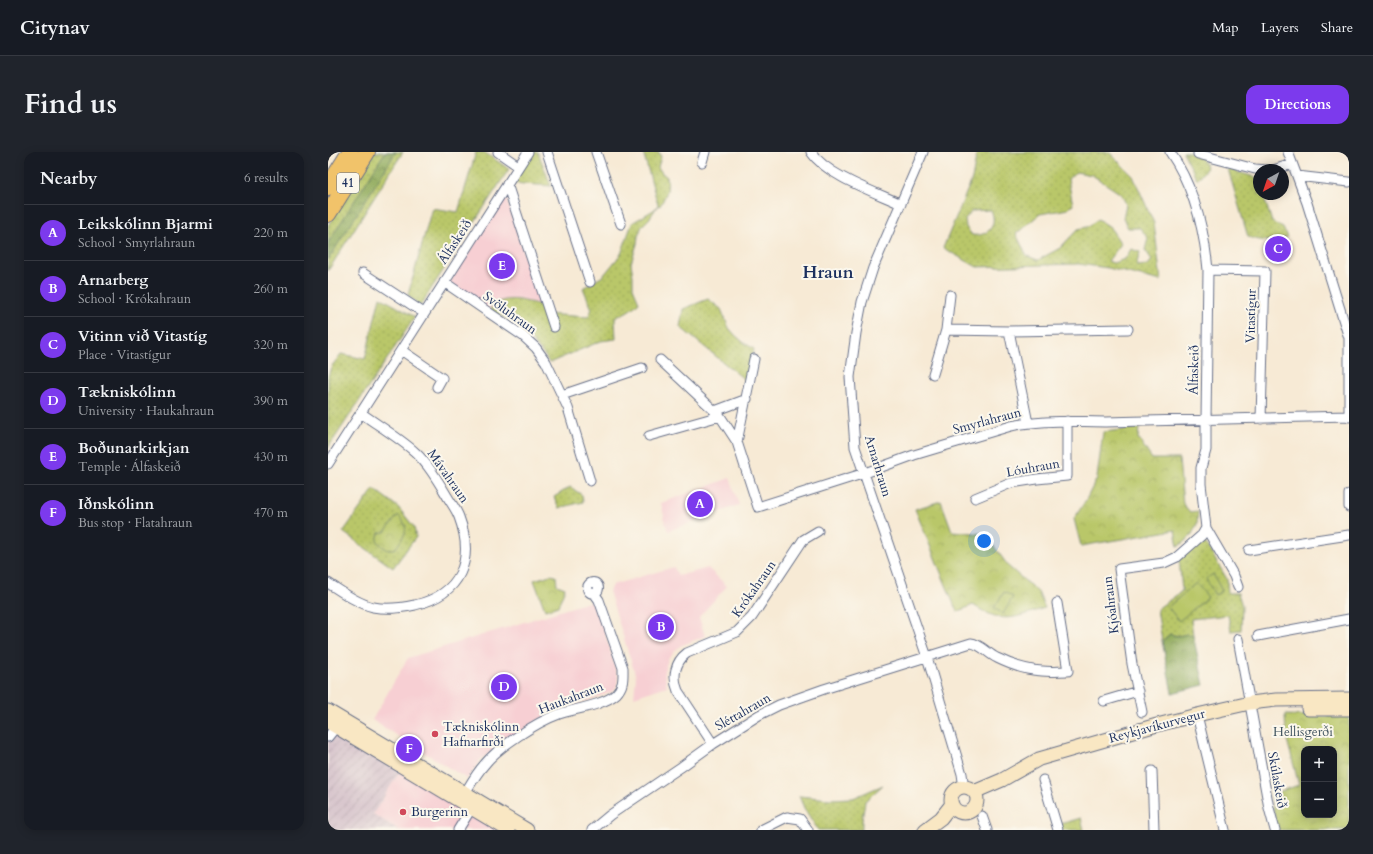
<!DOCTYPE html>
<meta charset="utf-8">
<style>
body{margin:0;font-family:Cardo,serif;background:#20242c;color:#f1f3f6}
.controls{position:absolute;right:12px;bottom:12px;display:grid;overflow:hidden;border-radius:8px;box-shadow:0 2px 10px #0003}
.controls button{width:36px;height:36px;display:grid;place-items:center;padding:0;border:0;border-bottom:1px solid #363941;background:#171b24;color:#f1f3f6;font:20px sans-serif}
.compass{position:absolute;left:925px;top:12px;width:36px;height:36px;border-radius:50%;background:#171b24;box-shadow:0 2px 10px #0003;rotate:220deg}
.you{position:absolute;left:656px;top:389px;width:14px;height:14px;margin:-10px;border:3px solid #fff;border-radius:50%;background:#1a73e8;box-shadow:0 0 0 6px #1a73e833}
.badge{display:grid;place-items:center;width:26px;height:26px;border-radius:50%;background:#7c3aed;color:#fff;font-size:13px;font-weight:700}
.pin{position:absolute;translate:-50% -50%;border:2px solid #fff;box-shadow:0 1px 4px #0006}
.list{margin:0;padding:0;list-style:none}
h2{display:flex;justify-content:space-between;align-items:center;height:52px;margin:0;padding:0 16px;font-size:17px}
h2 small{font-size:13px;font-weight:400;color:#9ea1a6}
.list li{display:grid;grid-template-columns:26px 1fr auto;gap:12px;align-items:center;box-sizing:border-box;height:56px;padding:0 16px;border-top:1px solid #363941}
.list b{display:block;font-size:15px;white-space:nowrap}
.list p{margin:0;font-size:13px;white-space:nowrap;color:#9ea1a6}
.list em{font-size:13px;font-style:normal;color:#9ea1a6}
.map{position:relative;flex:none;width:1021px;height:678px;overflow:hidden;border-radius:12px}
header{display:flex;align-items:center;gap:24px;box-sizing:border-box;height:56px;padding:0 20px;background:#171b24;border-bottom:1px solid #363941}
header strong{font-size:19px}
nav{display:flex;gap:22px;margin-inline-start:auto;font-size:14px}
.intro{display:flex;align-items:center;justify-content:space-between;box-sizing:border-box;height:96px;padding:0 24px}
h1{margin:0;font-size:28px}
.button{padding:10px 18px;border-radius:12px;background:#7c3aed;color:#fff;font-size:14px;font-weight:700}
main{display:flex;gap:24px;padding:0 24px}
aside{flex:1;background:#171b24;border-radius:12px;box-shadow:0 2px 10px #0003}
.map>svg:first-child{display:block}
.built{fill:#f7cfd3}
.industrial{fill:url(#industrial-furrows)}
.grass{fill:url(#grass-dots);stroke:#6a7b64;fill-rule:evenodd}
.forest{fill:url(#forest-crowns);stroke:#566e5e}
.park{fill:url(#park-crowns);stroke:#6a7b64;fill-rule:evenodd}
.pitch{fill:#b9c769;stroke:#6a7b64}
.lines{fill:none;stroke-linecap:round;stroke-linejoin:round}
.street-casing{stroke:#687088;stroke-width:11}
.secondary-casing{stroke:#687088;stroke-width:15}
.highway-casing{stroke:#687088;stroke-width:18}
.street{stroke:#fff;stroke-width:9}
.secondary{stroke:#f9e7c3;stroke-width:13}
.highway{stroke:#f1c36a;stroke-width:16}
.poi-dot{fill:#d1495b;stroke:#fbf7ec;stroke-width:1.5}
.labels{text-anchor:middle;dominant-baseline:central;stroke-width:4;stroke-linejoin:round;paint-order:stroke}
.shield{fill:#fbf7ec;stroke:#5e6b89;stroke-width:1}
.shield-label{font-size:12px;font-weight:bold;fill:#1b2f5e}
.street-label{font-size:13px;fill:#1b2f5e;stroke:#fbf7ec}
.poi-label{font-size:13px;fill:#1b2f5e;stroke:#fbf7ec;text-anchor:start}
.park-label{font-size:13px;fill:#425561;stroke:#fbf7ec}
.district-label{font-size:17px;font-weight:bold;fill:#1b2f5e;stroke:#fbf7ec}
</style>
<header>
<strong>Citynav</strong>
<nav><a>Map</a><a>Layers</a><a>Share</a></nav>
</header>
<div class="intro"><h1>Find us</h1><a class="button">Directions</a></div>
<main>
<aside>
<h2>Nearby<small>6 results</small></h2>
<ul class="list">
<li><span class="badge">A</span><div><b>Leikskólinn Bjarmi</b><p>School · Smyrlahraun</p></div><em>220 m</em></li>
<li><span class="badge">B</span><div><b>Arnarberg</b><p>School · Krókahraun</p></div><em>260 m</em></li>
<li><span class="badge">C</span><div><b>Vitinn við Vitastíg</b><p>Place · Vitastígur</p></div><em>320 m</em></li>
<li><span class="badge">D</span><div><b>Tækniskólinn</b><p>University · Haukahraun</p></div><em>390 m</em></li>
<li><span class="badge">E</span><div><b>Boðunarkirkjan</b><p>Temple · Álfaskeið</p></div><em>430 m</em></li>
<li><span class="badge">F</span><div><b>Iðnskólinn</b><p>Bus stop · Flatahraun</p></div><em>470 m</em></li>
</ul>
</aside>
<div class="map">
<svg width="1021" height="678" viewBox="0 0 1021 678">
<defs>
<pattern id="industrial-furrows" width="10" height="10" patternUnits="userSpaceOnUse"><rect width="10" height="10" fill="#d2bdc7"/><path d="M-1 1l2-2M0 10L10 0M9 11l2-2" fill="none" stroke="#aa9aa5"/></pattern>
<pattern id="grass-dots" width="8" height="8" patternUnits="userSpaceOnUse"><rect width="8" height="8" fill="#b9c769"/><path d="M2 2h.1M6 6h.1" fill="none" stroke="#9eab5d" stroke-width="1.8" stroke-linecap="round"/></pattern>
<pattern id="forest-crowns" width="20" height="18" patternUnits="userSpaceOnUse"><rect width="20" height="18" fill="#92ac5d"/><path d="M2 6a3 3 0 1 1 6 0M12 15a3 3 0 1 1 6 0" fill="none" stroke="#768c50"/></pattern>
<pattern id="park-crowns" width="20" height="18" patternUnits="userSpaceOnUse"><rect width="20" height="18" fill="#b9c769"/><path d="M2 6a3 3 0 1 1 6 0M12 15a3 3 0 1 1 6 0" fill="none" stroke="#9eab5d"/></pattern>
</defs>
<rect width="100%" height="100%" fill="#fbf7ec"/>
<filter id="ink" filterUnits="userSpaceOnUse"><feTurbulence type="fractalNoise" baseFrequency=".025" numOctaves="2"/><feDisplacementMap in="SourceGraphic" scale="8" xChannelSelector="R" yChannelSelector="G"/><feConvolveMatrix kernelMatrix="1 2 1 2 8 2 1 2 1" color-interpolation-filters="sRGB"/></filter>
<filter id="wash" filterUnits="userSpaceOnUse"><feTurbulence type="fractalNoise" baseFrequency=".012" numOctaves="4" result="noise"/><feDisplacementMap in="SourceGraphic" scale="16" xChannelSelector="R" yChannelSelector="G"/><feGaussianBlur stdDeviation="0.9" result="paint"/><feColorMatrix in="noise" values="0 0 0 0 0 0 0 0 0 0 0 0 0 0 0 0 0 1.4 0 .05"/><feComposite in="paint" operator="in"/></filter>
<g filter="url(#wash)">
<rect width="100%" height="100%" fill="#f7ead5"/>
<path class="built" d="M177,43L213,153L189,147L177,148L168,151L162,157L121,131Z
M402,326L411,353L340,379L335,365L336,364L333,351Z
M346,415L350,424L380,416L399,434L371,465L377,484L352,494L341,505L336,519L339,534L306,545L308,525L281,439L284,433Z
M267,448L290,525L289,532L287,538L281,541L242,554L208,569L153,607L139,627L44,568L80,506Z
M77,611L189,678H71L45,662Z"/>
<path class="industrial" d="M0,567L77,611L45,662L71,678H0Z"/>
<path class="grass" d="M46,0H75L0,119V73Z
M148,0H156L181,17L92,154L80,143L104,56L130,60Z
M205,0H210L223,34L183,31Z
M315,0H331L333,5L330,15L334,21L339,25C341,38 338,43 332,54L330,53L321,67L314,74L310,84L309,92L303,111L305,124V136L311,150C304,158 296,161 287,166L288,187L273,189L221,211L217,204L192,175L162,157C176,141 196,149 213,153L216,162L260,165L264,157L255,136L275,124L293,102L304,71L327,57L330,53Z
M649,0H781L805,24L826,71L833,129L780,116L750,112L649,115L615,96L644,27ZM748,20L764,23L793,42L798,52L795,66L800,76H812L820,86L817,98L824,108L820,113L808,114L812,100L803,97L797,107L785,111L780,109L793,92L782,75L770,67L759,75L750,77L732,96L710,108L699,104L688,82L712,62L740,57L745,53L740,27ZM663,58C670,73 660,85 644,83L638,75L637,67L644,59Z
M855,0H871L879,16L869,27Z
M900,17L930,26L931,42H935L944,70L955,76L959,85C943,90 936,90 920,85Z
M52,145L87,165L0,296V225L3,215L13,202L37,207Z
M380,147L393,157L401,176L407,183L415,190L426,197L417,228L352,175L355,157Z
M242,335L254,343L255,350L231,356L226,345Z
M46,337L70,355L86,375L88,385L65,416L15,380Z
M875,390L878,392L899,427L900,441H910L914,454L913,478L903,479L900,463L863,467L865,483C856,481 853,486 842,482L834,489L829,457L854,439L851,407C857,402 869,392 875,390Z
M555,633L537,649C536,659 533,668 534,678H490L476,656L471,644L502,647L525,646Z"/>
<path class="forest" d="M57,0H68L0,108V91Z
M842,482C853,487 855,480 865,483L876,533L844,541L834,489Z"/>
<path class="park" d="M811,276L810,286L824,307H851L855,352L862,360L870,359L869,372L863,384L850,395L847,378L753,394L746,367L759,346L769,326L775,280Z
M613,349L624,379L657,382L681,415L710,440L717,456C686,466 675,473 645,453L629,460L587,357Z
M70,363C83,377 77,382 68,396L60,398L54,394L49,389L51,381L57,380Z
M885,422L894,439L887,443L878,427Z
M222,423L228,424L229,433L237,436L230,454L217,458L206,428Z
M957,563L1009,565L1021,563V678H949L945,656L944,642L971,633L958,584ZM976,597H1006V663H976Z
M753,666L756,678H734L732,672Z"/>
<path class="pitch" d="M868,431L880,445L851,469L840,455Z
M676,440L685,445L675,462L666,456Z"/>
</g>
<g filter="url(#ink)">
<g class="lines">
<defs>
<path id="street" d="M170,0L190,14
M219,0L262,130
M268,0L293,72
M483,0C499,24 547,40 573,52
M595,0L545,116L534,150L528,181L522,225L527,295L599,505L634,622L636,636
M842,0C866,35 876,75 880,118L878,268V298L873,316V332L878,376L906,424L910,435
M960,0L979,51L1021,186V265
M870,2L927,17L940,18
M374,10L377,0
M945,18L964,12
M969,24L1021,30
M179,32L226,175
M880,118L937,119L933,267
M35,121L96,161
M116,130L195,184L208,196L218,210L240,256L262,329
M618,178L681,179
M73,198L114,226L109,235
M332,208L392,264L409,290L430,355L537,321L586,303L683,274C714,268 746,269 777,270L1021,264
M605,222L618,178L622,143
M234,243L314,216
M387,259L419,247
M700,271L681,179L800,177
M321,284L392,264
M409,290L426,207
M0,312L200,0
M1021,342V355
M647,346L683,331L709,327L739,324V269
M921,398L1021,383
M259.5 436a5.5 5.5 0 1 1 11 0a5.5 5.5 0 1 1-11 0Z
M0,431C14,440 29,451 45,455C60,458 73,456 87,453C133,442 147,408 131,365C128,357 123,351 119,344C110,329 100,312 87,300C70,285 51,274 33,261
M930,484L1021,467
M910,487L941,656L947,678
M776,549L810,539
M814,560L804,512L791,417L836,411L849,405L874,383L878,376
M869,563L897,678
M0,585L12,570
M385,592L350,539C344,525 347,510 359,501L409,480L424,465L475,388L490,379
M824,619L826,678
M715,628L730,678
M134,646C141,635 147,623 156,613C170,595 209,570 231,562C247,557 276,553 288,542C296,534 295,526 295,516L271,448L266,441
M654,664L659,678
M130,678L146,652
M264,678L282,663L353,615L385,592L431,563L451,553L496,537L643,491C653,492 660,502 669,506C683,513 699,518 714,519C723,520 731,519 740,519L729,451
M433,678L459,665L472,667L480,678"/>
<path id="secondary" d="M980,557H1021
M0,559L199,678
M0,570L180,678
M623 648a13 13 0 1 1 26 0a13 13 0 1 1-26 0Z
M646,640L674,628L711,607L829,573L869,563L922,551L948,548L1021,547
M597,678L613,666L624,652"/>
<path id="highway" d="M0,35L22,0
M0,62L39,0"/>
</defs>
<use href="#street" class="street-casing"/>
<use href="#secondary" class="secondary-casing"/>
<use href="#highway" class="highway-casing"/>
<use href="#street" class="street"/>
<use href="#secondary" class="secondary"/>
<use href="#highway" class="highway"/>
</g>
</g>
<g class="poi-dot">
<circle cx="107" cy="582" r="4"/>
<circle cx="75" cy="660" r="4"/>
</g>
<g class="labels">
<rect class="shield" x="9" y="21" width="22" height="20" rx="3"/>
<g class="shield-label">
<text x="20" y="31">41</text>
</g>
<g class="street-label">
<text transform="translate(127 90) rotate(-57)">Álfaskeið</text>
<text transform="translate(182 161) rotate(36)">Svöluhraun</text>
<text transform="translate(923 164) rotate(-89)">Vitastígur</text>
<text transform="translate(866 218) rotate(-89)">Álfaskeið</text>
<text transform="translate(659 269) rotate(-15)">Smyrlahraun</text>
<text transform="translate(550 314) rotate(73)">Arnarhraun</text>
<text transform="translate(705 316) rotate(-10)">Lóuhraun</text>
<text transform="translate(120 324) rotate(55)">Mávahraun</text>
<text transform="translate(426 437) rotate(-55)">Krókahraun</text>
<text transform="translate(783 453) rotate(-97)">Kjóahraun</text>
<text transform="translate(243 546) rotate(-21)">Haukahraun</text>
<text transform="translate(415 560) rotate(-30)">Sléttahraun</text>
<text transform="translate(829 574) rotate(-15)">Reykjavíkurvegur</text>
<text transform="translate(949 628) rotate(80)">Skúlaskeið</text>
</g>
<g class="poi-label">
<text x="115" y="575">Tækniskólinn<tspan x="115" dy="15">Hafnarfirði</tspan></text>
<text x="83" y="660">Burgerinn</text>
</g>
<g class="park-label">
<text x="975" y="580">Hellisgerði</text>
</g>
<g class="district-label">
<text x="500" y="120">Hraun</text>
</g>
</g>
</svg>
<div class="controls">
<button>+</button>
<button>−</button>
</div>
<svg class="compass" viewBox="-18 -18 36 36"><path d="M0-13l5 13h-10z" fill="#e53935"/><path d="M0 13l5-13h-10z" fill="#9ea1a6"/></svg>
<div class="you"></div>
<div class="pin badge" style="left:372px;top:352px">A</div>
<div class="pin badge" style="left:333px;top:475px">B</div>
<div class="pin badge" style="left:950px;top:97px">C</div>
<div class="pin badge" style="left:176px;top:535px">D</div>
<div class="pin badge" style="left:174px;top:114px">E</div>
<div class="pin badge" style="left:81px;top:597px">F</div>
</div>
</main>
